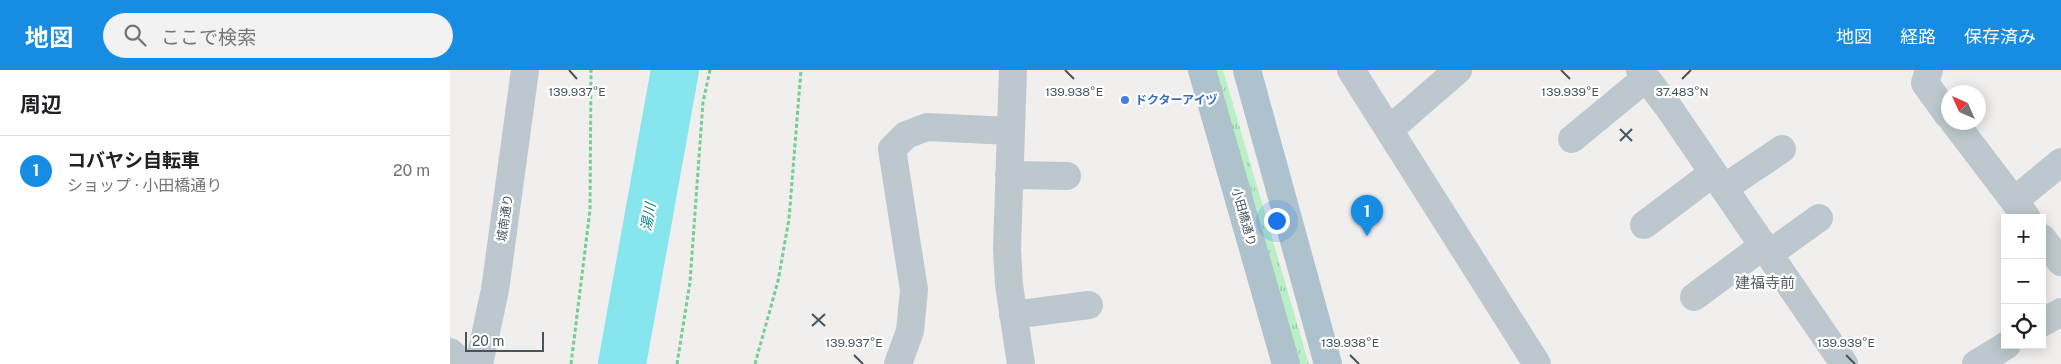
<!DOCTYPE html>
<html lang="ja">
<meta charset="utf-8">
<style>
body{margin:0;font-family:"Public Sans","Noto Sans JP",sans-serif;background:#f2f2f2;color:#202124}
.controls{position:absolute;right:15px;bottom:15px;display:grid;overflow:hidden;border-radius:0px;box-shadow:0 2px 12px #0003}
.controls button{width:45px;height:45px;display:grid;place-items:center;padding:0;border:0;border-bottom:1px solid #e0e0e0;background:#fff;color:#202124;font:25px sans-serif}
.compass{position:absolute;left:1491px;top:15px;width:45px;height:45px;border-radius:50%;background:#fff;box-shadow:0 2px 12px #0003;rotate:315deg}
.scale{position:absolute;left:15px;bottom:12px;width:79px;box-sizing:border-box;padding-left:5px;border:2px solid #46545c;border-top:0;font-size:14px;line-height:18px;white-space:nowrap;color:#46545c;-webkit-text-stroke:4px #fff;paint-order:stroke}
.you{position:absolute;left:826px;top:150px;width:18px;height:18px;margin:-12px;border:4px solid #fff;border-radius:50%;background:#1a73e8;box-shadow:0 0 0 8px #1a73e833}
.badge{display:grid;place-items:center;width:32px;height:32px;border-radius:50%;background:#168ce2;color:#fff;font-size:16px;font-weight:700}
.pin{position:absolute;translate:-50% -41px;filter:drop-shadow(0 1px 2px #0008)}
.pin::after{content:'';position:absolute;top:26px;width:18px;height:15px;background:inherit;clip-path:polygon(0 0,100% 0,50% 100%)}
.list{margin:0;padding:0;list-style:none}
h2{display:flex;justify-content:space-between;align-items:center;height:65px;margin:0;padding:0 20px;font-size:21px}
h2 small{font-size:16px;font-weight:400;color:#757577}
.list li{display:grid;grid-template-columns:32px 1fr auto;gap:15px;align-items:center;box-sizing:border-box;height:70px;padding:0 20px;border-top:1px solid #e0e0e0}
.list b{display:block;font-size:19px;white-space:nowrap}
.list p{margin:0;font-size:16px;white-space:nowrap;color:#757577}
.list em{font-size:16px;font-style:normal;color:#757577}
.icon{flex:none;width:28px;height:28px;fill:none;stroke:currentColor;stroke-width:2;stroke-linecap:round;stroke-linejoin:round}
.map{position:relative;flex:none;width:1611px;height:294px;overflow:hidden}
header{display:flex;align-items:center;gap:30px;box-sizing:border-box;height:70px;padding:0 25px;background:#168ce2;color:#fff}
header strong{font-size:24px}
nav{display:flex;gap:28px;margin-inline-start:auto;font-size:18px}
.search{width:350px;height:45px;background:#f2f2f2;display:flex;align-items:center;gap:12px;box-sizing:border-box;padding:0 18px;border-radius:28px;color:#757577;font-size:19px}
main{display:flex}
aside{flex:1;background:#fff}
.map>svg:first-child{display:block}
.grass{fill:url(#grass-tufts)}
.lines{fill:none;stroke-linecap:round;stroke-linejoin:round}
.river{stroke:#87e6ed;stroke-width:48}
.path{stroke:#72ce94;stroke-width:3;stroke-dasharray:4 2.5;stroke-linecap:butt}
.minor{stroke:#bcc8cd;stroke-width:28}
.major{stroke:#adc2cd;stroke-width:28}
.ticks{fill:none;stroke:#46545c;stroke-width:2}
.shop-dot{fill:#3f7fe0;stroke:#fff;stroke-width:2}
.labels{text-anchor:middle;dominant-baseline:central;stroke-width:4.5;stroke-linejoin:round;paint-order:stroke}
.shop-label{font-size:12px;font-weight:bold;fill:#366cbe;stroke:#fff;text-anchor:start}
.street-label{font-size:12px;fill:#46545c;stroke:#fff}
.water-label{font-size:14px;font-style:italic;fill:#0b838b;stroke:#fff}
.quarter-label{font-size:15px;fill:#5a5f63;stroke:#fff}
.ticks-label{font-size:12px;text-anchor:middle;fill:#46545c;stroke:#fff;stroke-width:4.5;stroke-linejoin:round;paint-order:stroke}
</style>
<header>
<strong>地図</strong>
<div class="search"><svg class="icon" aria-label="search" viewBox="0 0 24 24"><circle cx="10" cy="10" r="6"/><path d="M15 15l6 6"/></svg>ここで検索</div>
<nav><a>地図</a><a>経路</a><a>保存済み</a></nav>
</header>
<main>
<aside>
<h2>周辺<small></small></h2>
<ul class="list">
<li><span class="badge">1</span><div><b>コバヤシ自転車</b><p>ショップ · 小田橋通り</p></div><em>20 m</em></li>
</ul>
</aside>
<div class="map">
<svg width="1611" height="294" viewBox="0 0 1611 294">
<defs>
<pattern id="grass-tufts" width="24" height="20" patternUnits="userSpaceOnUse" patternTransform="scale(1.25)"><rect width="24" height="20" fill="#bbefc8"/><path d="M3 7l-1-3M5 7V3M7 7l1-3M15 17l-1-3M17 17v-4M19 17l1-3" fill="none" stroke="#9ac4a6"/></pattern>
</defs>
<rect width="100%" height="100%" fill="#f1eeee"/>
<path class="grass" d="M764,0H773L859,294H845Z"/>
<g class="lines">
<path class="river" d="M172,294L225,0"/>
<path class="path" d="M121,294L140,140L141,0
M227,294L240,212L253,32L260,0
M305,294L328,211L339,149L351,0"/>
<path class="minor" d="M563,0L557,179L559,215L571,294
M901,0L1087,294
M1190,0L1219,38L1394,294
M1479,0L1475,13L1498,45
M1504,52L1577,148
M939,60L1008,0
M1122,69L1196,8
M559,105L617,106
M1274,118L1332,79
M1564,131L1611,92
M1194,155L1263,103
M1592,168L1611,192
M1319,184L1369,148
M1244,227L1313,176
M563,245L639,235
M1592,253L1611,242
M0,282L13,294
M29,294L45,220L75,0
M448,294L460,261L464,220L442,79L456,65L477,57L560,61
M1526,294L1557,275"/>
<path class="major" d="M752,0L836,294
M797,0L878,294"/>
</g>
<path class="ticks" d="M119,0L127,9M615,0L624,9M1111,0L1120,9M1232,9L1241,0M1170,59L1182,71M1170,71L1182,59M362,244L375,256M362,256L375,244M404,285L413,294M900,285L909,294M1396,285L1405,294"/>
<circle class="shop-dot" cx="675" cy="30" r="5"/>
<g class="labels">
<g class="shop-label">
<text x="685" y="30">ドクターアイヅ</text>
</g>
<g class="street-label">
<text transform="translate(794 147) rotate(74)">小田橋通り</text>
<text transform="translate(55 148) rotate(-82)">城南通り</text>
</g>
<g class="water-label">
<text transform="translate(198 147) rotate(-80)">湯川</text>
</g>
<g class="quarter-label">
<text x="1315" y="212">建福寺前</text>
</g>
</g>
<g class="ticks-label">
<text x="127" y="26">139.937°E</text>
<text x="624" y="26">139.938°E</text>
<text x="1120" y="26">139.939°E</text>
<text x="1232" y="26">37.483°N</text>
<text x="404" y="277">139.937°E</text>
<text x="900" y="277">139.938°E</text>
<text x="1396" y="277">139.939°E</text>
</g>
</svg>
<div class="controls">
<button>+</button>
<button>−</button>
<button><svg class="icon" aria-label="locate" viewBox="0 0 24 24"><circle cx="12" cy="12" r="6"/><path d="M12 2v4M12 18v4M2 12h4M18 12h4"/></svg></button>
</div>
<svg class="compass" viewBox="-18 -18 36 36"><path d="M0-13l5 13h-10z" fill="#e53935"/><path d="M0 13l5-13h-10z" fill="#757577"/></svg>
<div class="scale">20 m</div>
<div class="you"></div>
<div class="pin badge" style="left:917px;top:166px">1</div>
</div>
</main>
